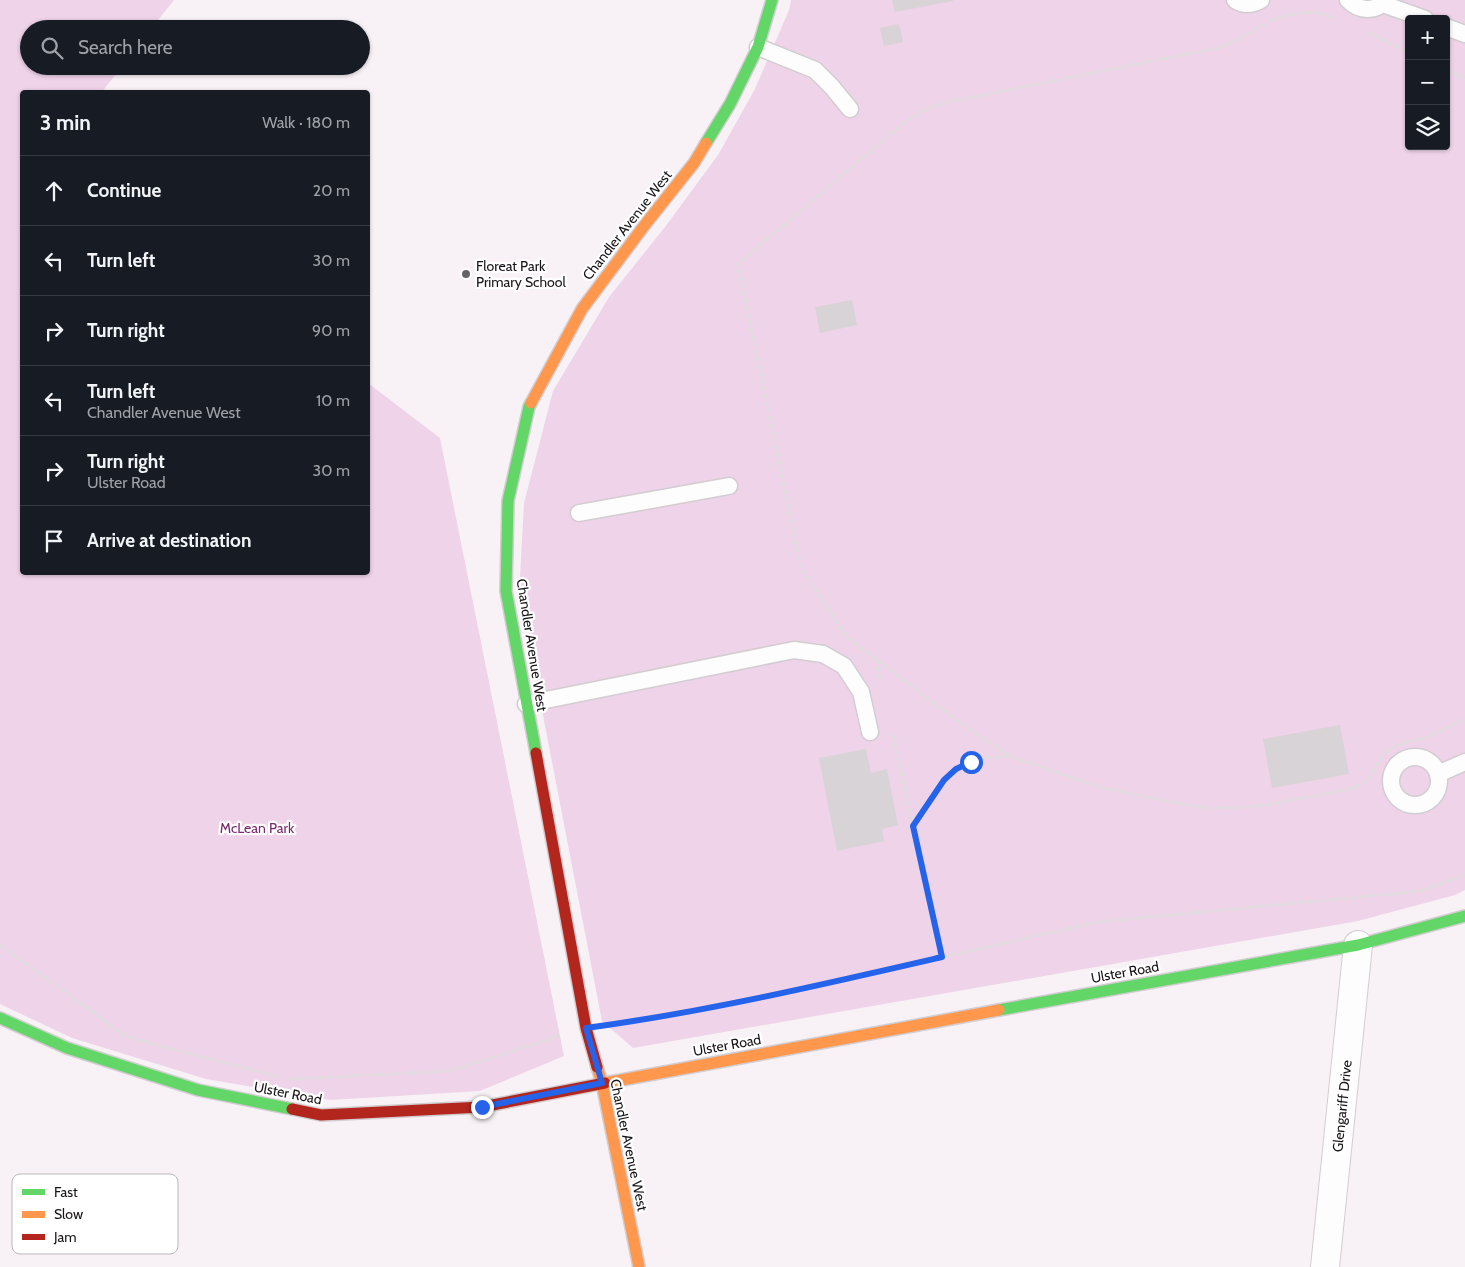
<!DOCTYPE html>
<meta charset="utf-8">
<style>
body{margin:0;font-family:Cabin,sans-serif;background:#242831;color:#f1f3f6}
.controls{position:absolute;right:15px;top:15px;display:grid;overflow:hidden;border-radius:5px;box-shadow:0 1px 4px #0004}
.controls button{width:45px;height:45px;display:grid;place-items:center;padding:0;border:0;border-bottom:1px solid #363941;background:#171b24;color:#f1f3f6;font:25px sans-serif}
.stop{position:absolute;width:15px;height:15px;margin:-11px;border:4px solid #2563eb;border-radius:50%;background:#fff}
.stop.end{background:#2563eb;border-color:#fff;box-shadow:0 1px 5px #0008}
.list{margin:0;padding:0;list-style:none}
h2{display:flex;justify-content:space-between;align-items:center;height:65px;margin:0;padding:0 20px;font-size:21px}
h2 small{font-size:16px;font-weight:400;color:#9ea1a6}
.list li{display:grid;grid-template-columns:32px 1fr auto;gap:15px;align-items:center;box-sizing:border-box;height:70px;padding:0 20px;border-top:1px solid #363941}
.list b{display:block;font-size:19px;white-space:nowrap}
.list p{margin:0;font-size:16px;white-space:nowrap;color:#9ea1a6}
.list em{font-size:16px;font-style:normal;color:#9ea1a6}
.icon{flex:none;width:28px;height:28px;fill:none;stroke:currentColor;stroke-width:2;stroke-linecap:round;stroke-linejoin:round}
.map{position:relative;flex:none;width:1465px;height:1267px;overflow:hidden}
.search{position:absolute;background:#171b24;box-shadow:0 1px 4px #0004;left:20px;top:20px;width:350px;height:55px;display:flex;align-items:center;gap:12px;box-sizing:border-box;padding:0 18px;border-radius:28px;color:#9ea1a6;font-size:19px}
.panel{position:absolute;background:#171b24;box-shadow:0 1px 4px #0004;left:20px;top:90px;width:350px;height:485px;border-radius:5px}
.map>svg:first-child{display:block}
.green{fill:#efd3e9;fill-rule:evenodd}
.building{fill:#d8d3d7}
.lines{fill:none;stroke-linecap:round;stroke-linejoin:round}
.lane-casing{stroke:#d2cdd0;stroke-width:19}
.street-casing{stroke:#d2cdd0;stroke-width:30}
.fast-casing{stroke:#d2cdd0;stroke-width:14}
.slow-casing{stroke:#d2cdd0;stroke-width:14}
.jam-casing{stroke:#d2cdd0;stroke-width:14}
.path{stroke:#dfddde;stroke-width:3;stroke-dasharray:5 2.5;stroke-linecap:butt}
.lane{stroke:#fefdfe;stroke-width:16}
.street{stroke:#fefdfe;stroke-width:28}
.fast{stroke:#63d668;stroke-width:11}
.slow{stroke:#ff974d;stroke-width:11}
.jam{stroke:#b3261e;stroke-width:11}
.route{stroke:#2563eb;stroke-width:6}
.poi-dot{fill:#666265;stroke:#fff;stroke-width:2}
.labels{text-anchor:middle;dominant-baseline:central;stroke-width:4.5;stroke-linejoin:round;paint-order:stroke}
.street-label{font-size:14px;fill:#181417;stroke:#fff}
.poi-label{font-size:14px;fill:#181417;stroke:#fff;text-anchor:start}
.park-label{font-size:14px;fill:#7a2a6f;stroke:#fff}
.key{fill:#fff;stroke:#bab8b9;stroke-width:1}
.key-label{font-size:14px;fill:#181417}
</style>
<div class="map">
<svg width="1465" height="1267" viewBox="0 0 1465 1267">
<rect width="100%" height="100%" fill="#f8f2f7"/>
<path class="green" d="M0,0H174L151,29H29V66H122L102,92H22V572H368V383L440,438L564,1056L480,1091L330,1100L206,1079L72,1038L0,1004Z
M791,0H1465V890L1455,895L1358,921L633,1048L602,1021L535,674L520,577L524,503L553,391L609,297L665,227L718,155L755,89L789,10ZM1409,19H1446V146H1409Z"/>
<path class="building" d="M892,0H953V1L895,12Z
M899,24L903,42L884,46L880,28Z
M852,300L857,325L820,333L815,307Z
M1340,725L1349,774L1272,788L1263,739Z
M866,749L871,773L887,769L898,825L882,829L884,841L837,851L819,758Z"/>
<g class="lines">
<defs>
<path id="lane" d="M1235,0C1244,6 1252,5 1261,0
M1348,0C1359,11 1375,13 1386,0
M1383,4L1425,19
M1446,27L1465,34
M758,47L815,70L832,87L850,109
M579,513L729,486
M526,704L794,650L823,654L844,666L861,692L870,732
M1391 781a24 24 0 1 1 48 0a24 24 0 1 1-48 0Z
M1438,774L1465,762"/>
<path id="street" d="M1325,1267L1358,945"/>
<path id="fast" d="M706,143L730,104L758,47L772,0
M531,403L529,407L508,501L506,591L536,753
M999,1010L1358,945L1465,916
M0,1018L67,1048L198,1090L292,1109"/>
<path id="slow" d="M531,403L582,309L644,226L694,163L706,143
M597,1067L602,1083L639,1267
M605,1083L999,1010"/>
<path id="jam" d="M536,753L586,1028L597,1067
M292,1109L321,1115L482,1107L605,1083"/>
</defs>
<use href="#lane" class="lane-casing"/>
<use href="#street" class="street-casing"/>
<use href="#fast" class="fast-casing"/>
<use href="#slow" class="slow-casing"/>
<use href="#jam" class="jam-casing"/>
<path class="path" d="M1270,21C1293,12 1312,9 1334,18
M1265,24L1245,36L1217,48L953,101L928,108L906,121L738,264L801,568L846,636L962,724L1010,756L1102,788L1198,807L1238,808L1272,804L1355,788L1369,778L1384,753L1402,743L1426,738L1465,719
M1368,32L1409,53
M1446,70L1465,78
M876,659L880,680
M893,735L942,957
M913,826C929,802 943,772 971,762C984,757 997,757 1010,756
M0,945L127,1037L279,1077
M613,1025L634,1022L815,986L1098,922L1421,891L1465,875
M290,1079L451,1071L561,1035"/>
<use href="#lane" class="lane"/>
<use href="#street" class="street"/>
<use href="#fast" class="fast"/>
<use href="#slow" class="slow"/>
<use href="#jam" class="jam"/>
</g>
<g class="lines">
<path class="route" d="M482,1107L602,1083L586,1028C705,1012 825,984 942,957L913,826L944,780L956,769L971,762"/>
</g>
<circle class="poi-dot" cx="466" cy="274" r="5"/>
<g class="labels">
<g class="street-label">
<text transform="translate(627 225) rotate(-52)">Chandler Avenue West</text>
<text transform="translate(532 645) rotate(81)">Chandler Avenue West</text>
<text transform="translate(1125 972) rotate(-10)">Ulster Road</text>
<text transform="translate(727 1045) rotate(-10)">Ulster Road</text>
<text transform="translate(288 1093) rotate(11)">Ulster Road</text>
<text transform="translate(1342 1106) rotate(-84)">Glengariff Drive</text>
<text transform="translate(629 1145) rotate(78)">Chandler Avenue West</text>
</g>
<g class="poi-label">
<text x="476" y="266">Floreat Park<tspan x="476" dy="16">Primary School</tspan></text>
</g>
<g class="park-label">
<text x="257" y="828">McLean Park</text>
</g>
</g>
<rect x="12" y="1174" width="166" height="80" rx="8" class="key"/>
<rect x="22" y="1189" width="23" height="6" fill="#63d668"/>
<rect x="22" y="1211" width="23" height="7" fill="#ff974d"/>
<rect x="22" y="1234" width="23" height="6" fill="#b3261e"/>
<g class="key-label">
<text x="54" y="1197">Fast</text>
<text x="54" y="1219">Slow</text>
<text x="54" y="1242">Jam</text>
</g>
</svg>
<div class="controls">
<button>+</button>
<button>−</button>
<button><svg class="icon" aria-label="layers" viewBox="0 0 24 24"><path d="M12 4l9 5-9 5-9-5zM3 14l9 5 9-5"/></svg></button>
</div>
<div class="stop" style="left:971px;top:762px"></div>
<div class="stop end" style="left:482px;top:1107px"></div>
<div class="search"><svg class="icon" aria-label="search" viewBox="0 0 24 24"><circle cx="10" cy="10" r="6"/><path d="M15 15l6 6"/></svg>Search here</div>
<section class="panel">
<h2>3 min<small>Walk · 180 m</small></h2>
<ul class="list">
<li><svg class="icon" aria-label="ahead" viewBox="0 0 24 24"><path d="M12 20V5M6 11l6-6 6 6"/></svg><div><b>Continue</b></div><em>20 m</em></li>
<li><svg class="icon" aria-label="left" viewBox="0 0 24 24"><path d="M17 20v-9H6M10 6l-5 5 5 5"/></svg><div><b>Turn left</b></div><em>30 m</em></li>
<li><svg class="icon" aria-label="right" viewBox="0 0 24 24"><path d="M7 20v-9h11M14 6l5 5-5 5"/></svg><div><b>Turn right</b></div><em>90 m</em></li>
<li><svg class="icon" aria-label="left" viewBox="0 0 24 24"><path d="M17 20v-9H6M10 6l-5 5 5 5"/></svg><div><b>Turn left</b><p>Chandler Avenue West</p></div><em>10 m</em></li>
<li><svg class="icon" aria-label="right" viewBox="0 0 24 24"><path d="M7 20v-9h11M14 6l5 5-5 5"/></svg><div><b>Turn right</b><p>Ulster Road</p></div><em>30 m</em></li>
<li><svg class="icon" aria-label="arrive" viewBox="0 0 24 24"><path d="M6 21V4h12l-3 4 3 4H6"/></svg><div><b>Arrive at destination</b></div></li>
</ul>
</section>
</div>
